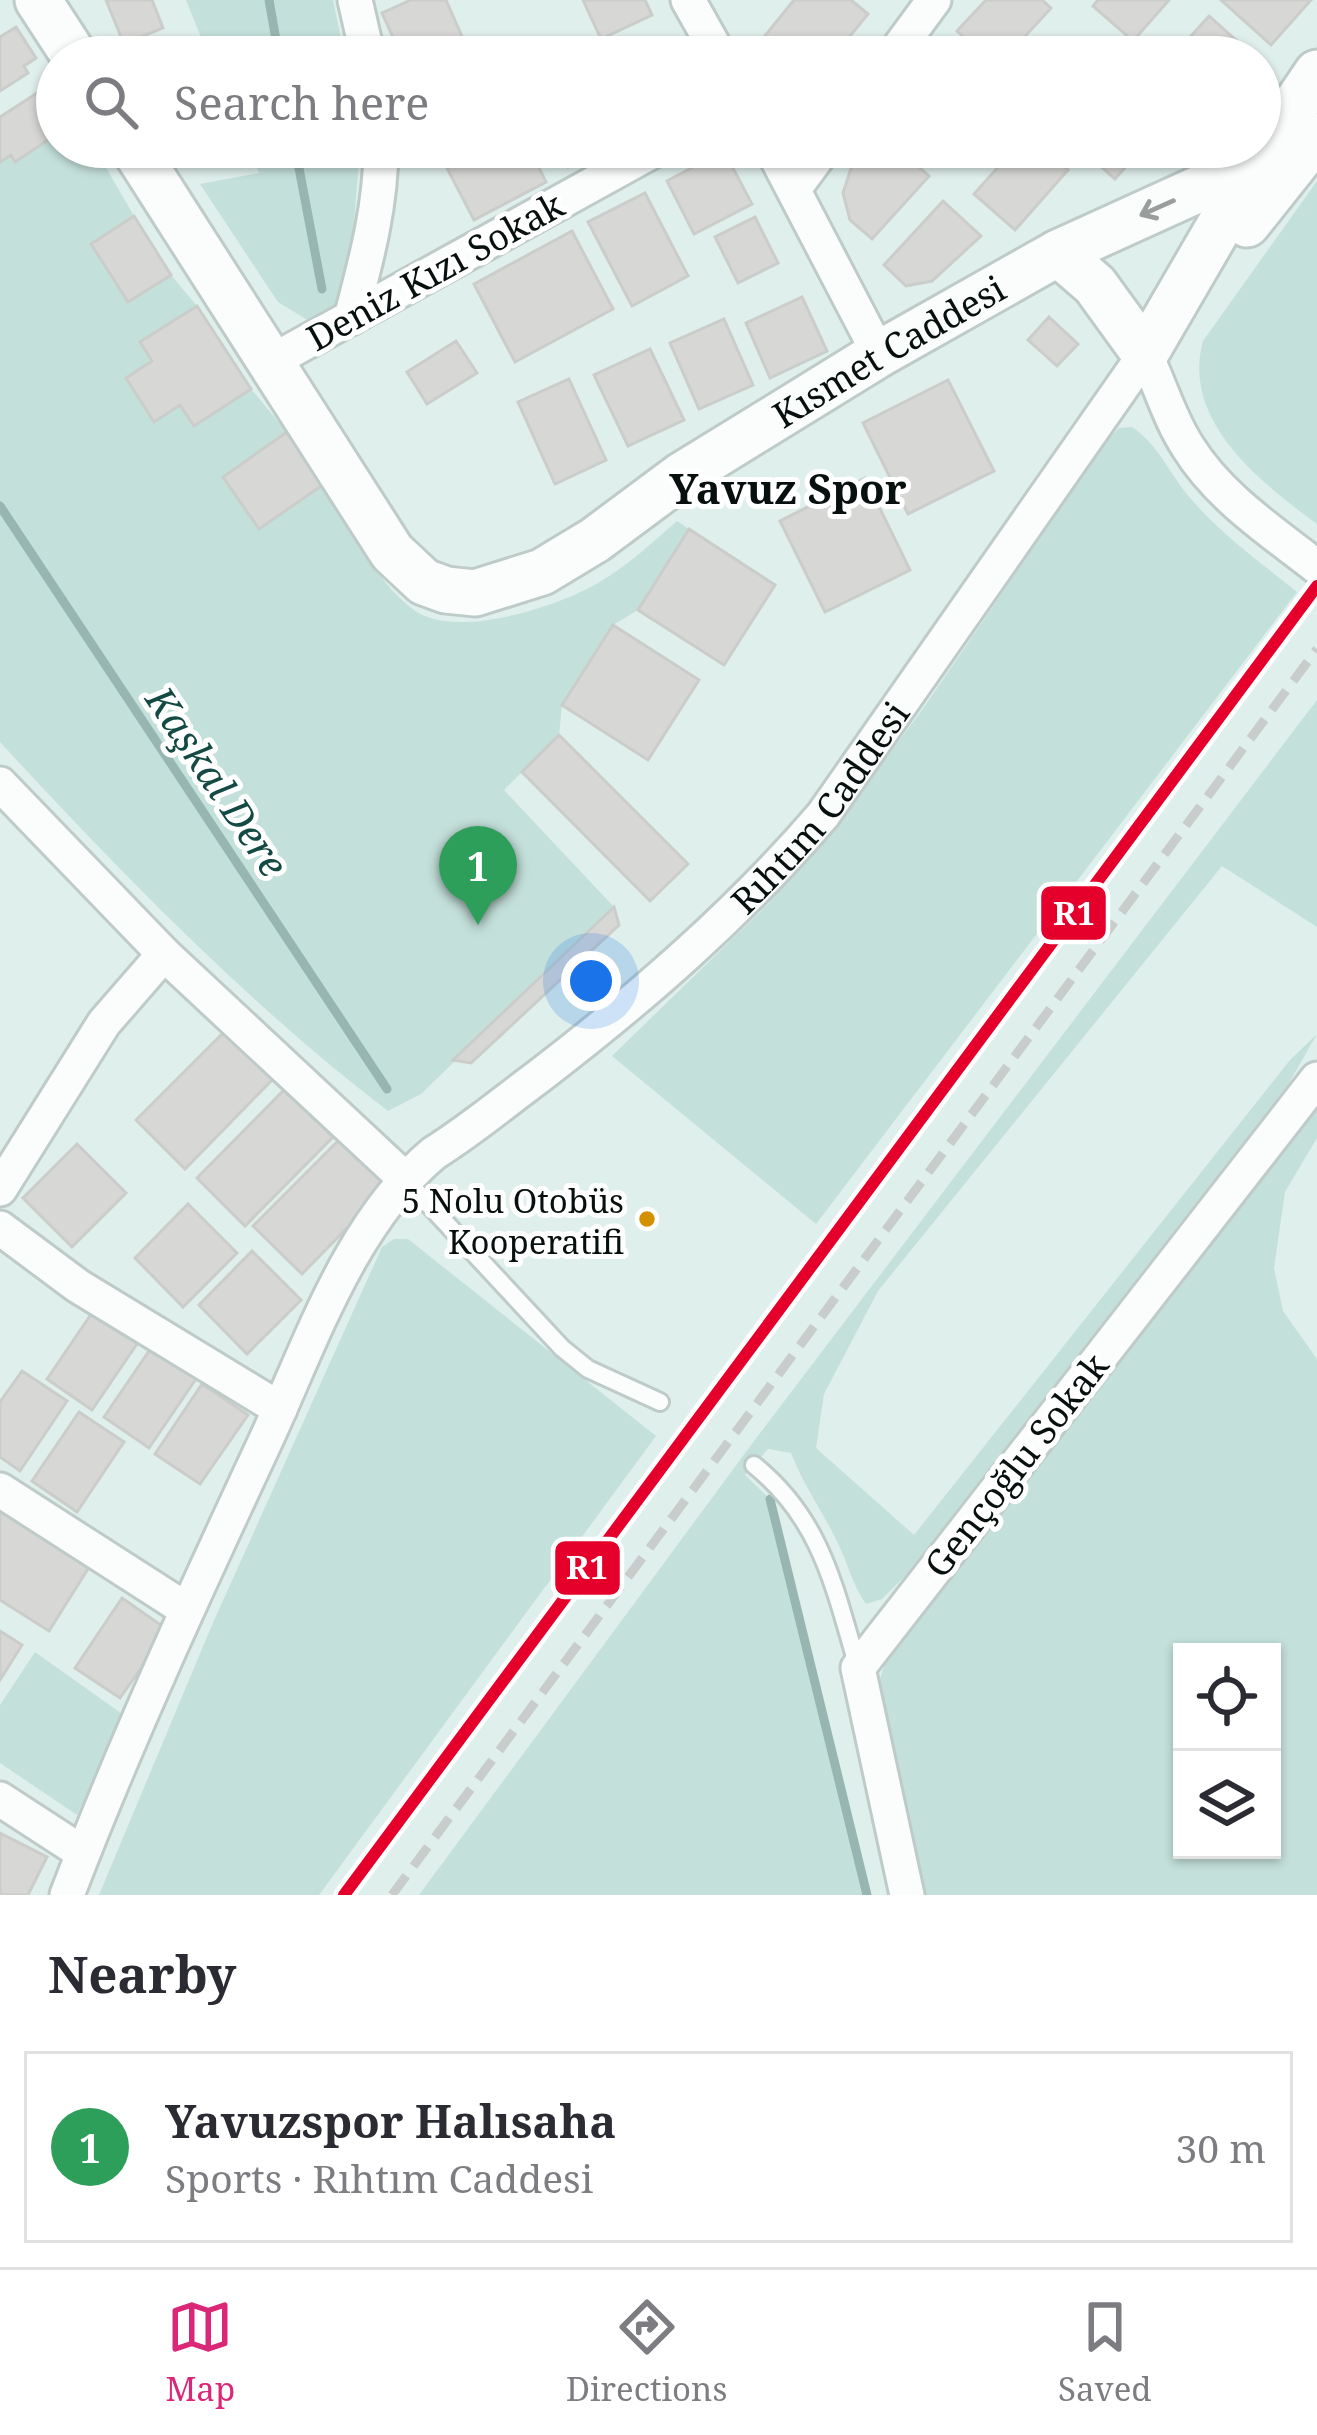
<!DOCTYPE html>
<meta charset="utf-8">
<style>
body{margin:0;font-family:"Noto Serif",serif;background:#f2f2f3;color:#2b2b33}
.controls{position:absolute;right:36px;bottom:36px;display:grid;overflow:hidden;border-radius:0px;box-shadow:0 3px 9px #0004}
.controls button{width:108px;height:108px;display:grid;place-items:center;padding:0;border:0;border-bottom:3px solid #e1e1e2;background:#fff;color:#2b2b33;font:60px sans-serif}
.you{position:absolute;left:591px;top:981px;width:42px;height:42px;margin:-30px;border:9px solid #fff;border-radius:50%;background:#1a73e8;box-shadow:0 0 0 18px #1a73e833}
.badge{display:grid;place-items:center;width:78px;height:78px;border-radius:50%;background:#db2777;color:#fff;font-size:39px;font-weight:700}
.pin{position:absolute;translate:-50% -99px;filter:drop-shadow(0 3px 6px #0008)}
.pin::after{content:'';position:absolute;top:63px;width:42px;height:36px;background:inherit;clip-path:polygon(0 0,100% 0,50% 100%)}
.list{margin:0;padding:0;list-style:none}
h2{display:flex;justify-content:space-between;align-items:center;height:156px;margin:0;padding:0 48px;font-size:51px}
h2 small{font-size:39px;font-weight:400;color:#7c7c81}
.list li{display:grid;grid-template-columns:78px 1fr auto;gap:36px;align-items:center;box-sizing:border-box;height:192px;margin:0 24px 24px;padding:0 24px;border:3px solid #e1e1e2;border-radius:0px}
.list b{display:block;font-size:45px;white-space:nowrap}
.list p{margin:0;font-size:39px;white-space:nowrap;color:#7c7c81}
.list em{font-size:39px;font-style:normal;color:#7c7c81}
.icon{flex:none;width:66px;height:66px;fill:none;stroke:currentColor;stroke-width:2;stroke-linecap:round;stroke-linejoin:round}
.map{position:relative;flex:none;width:1317px;height:1895px;overflow:hidden}
.search{position:absolute;background:#fff;box-shadow:0 3px 9px #0004;left:36px;right:36px;top:36px;height:132px;display:flex;align-items:center;gap:30px;box-sizing:border-box;padding:0 42px;border-radius:66px;color:#7c7c81;font-size:45px}
.sheet{height:372px;background:#fff}
nav{display:flex;justify-content:space-around;align-items:center;box-sizing:border-box;height:168px;border-top:3px solid #e1e1e2;background:#fff;font-size:33px;color:#7c7c81}
nav a{display:grid;justify-items:center;gap:6px}
nav .on{color:#db2777}
.map>svg:first-child{display:block}
.green{fill:#c4e0da;fill-rule:evenodd}
.lines{fill:none;stroke-linecap:round;stroke-linejoin:round}
.stream{stroke:#98b6b1;stroke-width:9}
.building{fill:#d7d8d5;stroke:#cbcdca;stroke-width:3}
.lane-casing{stroke:#becbc8;stroke-width:22}
.street-casing{stroke:#becbc8;stroke-width:39}
.secondary-casing{stroke:#becbc8;stroke-width:51}
.lane{stroke:#fafdfc;stroke-width:16}
.street{stroke:#fafdfc;stroke-width:33}
.secondary{stroke:#fafdfc;stroke-width:45}
.rail{stroke:#c8cdcc;stroke-width:9;stroke-dasharray:24 12;stroke-linecap:butt}
.rail-1-casing{stroke:#fff;stroke-width:21}
.rail-1{stroke:#e4002b;stroke-width:12}
.oneway{stroke:#999e9d}
.bus-dot{fill:#d39002;stroke:#fff;stroke-width:4.5}
.labels{text-anchor:middle;dominant-baseline:central;stroke-width:10;stroke-linejoin:round;paint-order:stroke}
.bus-label{font-size:33px;fill:#07100f;stroke:#fff;text-anchor:end}
.street-label{font-size:36px;fill:#07100f;stroke:#fff}
.water-label{font-size:39px;font-style:italic;fill:#134a43;stroke:#fff}
.quarter-label{font-size:42px;font-weight:bold;fill:#07100f;stroke:#fff}
.line-badge{stroke:#fff;stroke-width:4.5}
.badge-label{font-size:33px;text-anchor:middle;font-weight:bold;fill:#fff}
</style>
<div class="map">
<svg width="1317" height="1895" viewBox="0 0 1317 1895">
<rect width="100%" height="100%" fill="#dfefec"/>
<path class="green" d="M186,0H333L345,57H209Z
M57,134V147H94L134,216L92,244L129,301L171,275L197,306L141,342L152,361L126,378L154,421L180,405L194,425L251,389L287,432L223,477L259,529L324,484C351,525 373,580 414,610C455,640 557,607 598,583C627,566 652,543 677,521L689,529L638,610L613,625L562,705L559,735L504,790L614,907L421,1094L388,1111C249,1005 118,870 0,742V162L11,155L16,161Z
M249,147H360L353,236L333,317L309,321L278,302L200,184L259,173Z
M1317,181V524C1260,482 1181,421 1203,341Z
M1132,427C1160,446 1169,474 1191,499C1222,535 1260,562 1297,592L816,1224L612,1056L766,906L822,844L922,710L1106,441L1119,428Z
M1317,700V927L1222,866L878,1291L824,1394L816,1448L914,1535L1290,1060L1317,1034L1289,1083L905,1576L882,1599L866,1604C854,1587 849,1568 841,1550C826,1516 804,1487 791,1453L768,1449L745,1475L770,1499L867,1895H419L757,1437Z
M1317,1106V1138L1285,1192L1274,1268L1283,1311L1317,1359V1895H925L879,1682L886,1660ZM1182,1652H1272V1850H1182Z
M394,1239H408L656,1436L319,1895H99L212,1625L382,1247Z
M35,1652L125,1716L77,1815L0,1763V1705Z"/>
<g class="lines">
<path class="stream" d="M269,0L279,57
M295,147L322,289
M0,506L387,1089
M770,1499L867,1895"/>
</g>
<path class="building" d="M106,0H152L163,28L124,44Z
M411,0H446L471,57H402L382,13Z
M583,0H645L652,15L601,39Z
M794,0H851L868,14L833,57H775L759,43Z
M986,0H1042L1051,8L1006,57H986L957,31Z
M1098,0H1169L1133,41L1093,6Z
M1221,0H1311L1271,45Z
M1209,16L1255,57H1172Z
M16,27L36,58L24,66L28,73L0,91V37Z
M186,40L193,57H148L147,56Z
M54,82L57,134L15,162L11,155L0,162V117Z
M436,147H529L546,182L474,220Z
M558,147H606L568,167Z
M858,147H897L929,176L872,239L850,220L843,193Z
M1016,147H1042L1068,170L1015,230L974,194Z
M1079,147H1143L1115,179Z
M724,151L752,204L694,234L667,181Z
M645,193L688,276L632,306L588,222Z
M943,201L981,236L932,281L906,286L884,265Z
M134,216L171,275L128,302L91,244Z
M755,217L778,263L738,283L715,237Z
M572,231L613,309L515,362L474,284Z
M802,297L827,351L770,378L746,323Z
M197,306L251,389L194,426L180,405L154,422L126,378L152,361L140,342Z
M1049,317L1078,344L1057,366L1028,340Z
M724,319L753,385L699,409L670,343Z
M456,341L477,373L427,404L407,372Z
M650,349L684,420L628,446L594,375Z
M569,379L606,460L555,484L518,402Z
M948,380L994,471L908,514L863,423Z
M287,432L324,484L259,529L223,477Z
M865,478L910,570L825,612L780,521Z
M689,529L775,585L724,665L638,610Z
M613,625L699,680L648,760L562,705Z
M559,735L688,864L650,901L522,772Z
M614,907L619,925L471,1063L453,1060Z
M224,1032L273,1079L185,1169L136,1120Z
M285,1089L333,1137L245,1226L197,1178Z
M342,1137L390,1184L302,1274L253,1226Z
M77,1144L126,1193L72,1247L23,1198Z
M188,1204L237,1253L183,1307L135,1258Z
M252,1251L301,1300L247,1354L199,1305Z
M94,1310L139,1341L92,1410L47,1379Z
M151,1348L196,1379L149,1448L104,1417Z
M22,1371L67,1401L20,1471L0,1457V1402Z
M202,1384L248,1415L200,1484L155,1454Z
M79,1412L124,1442L77,1512L32,1481Z
M0,1507L91,1564L49,1631L0,1600Z
M122,1598L168,1630L120,1698L75,1668Z
M0,1631L22,1645L0,1680Z
M0,1833L47,1857L28,1895H0Z"/>
<g class="lines">
<defs>
<path id="lane" d="M404,1178L562,1348L588,1369L660,1402
M754,1465C822,1520 834,1587 858,1667"/>
<g id="street">
<path d="M355,0L368,57"/>
<path d="M688,0L720,57"/>
<path d="M892,57L934,0"/>
<path d="M771,147L879,354"/>
<path d="M794,189L825,147"/>
<path d="M351,318C366,261 381,206 381,147"/>
<path d="M272,361L660,147"/>
<path d="M0,784L164,954L404,1178"/>
<path d="M0,1189L104,1023L164,954"/>
<path d="M0,1228L78,1286L280,1409"/>
<path d="M0,1490L187,1610"/>
<path d="M0,1799L83,1853"/>
<path id="s1" d="M67,1895C126,1741 195,1592 265,1442C310,1345 350,1223 434,1153C471,1130 504,1102 538,1077C641,998 738,914 823,815L1145,354C1160,384 1169,418 1188,447C1219,497 1271,531 1317,567"/>
<path d="M907,1895L858,1668L1317,1079"/>
</g>
<g id="secondary">
<path d="M38,0L75,57"/>
<path id="s2" d="M133,147L392,552L424,582L446,590L475,593L542,572L595,540L681,476L879,354L1058,253L1256,163"/>
<path d="M1247,224L1317,136"/>
<path d="M1058,253L1095,285L1145,354"/>
<path d="M1145,354L1256,163L1317,73"/>
</g>
</defs>
<use href="#lane" class="lane-casing"/>
<use href="#street" class="street-casing"/>
<use href="#secondary" class="secondary-casing"/>
<use href="#lane" class="lane"/>
<use href="#street" class="street"/>
<use href="#secondary" class="secondary"/>
<path class="rail" d="M392,1895L1317,649"/>
<defs>
<path id="rail-1" d="M344,1895L1317,586"/>
</defs>
<use href="#rail-1" class="rail-1-casing"/>
<use href="#rail-1" class="rail-1"/>
</g>
<defs><path id="oneway-shaft" d="M-6 0H5M1.5-3L5.5 0L1.5 3" fill="none" stroke-width="1.6" stroke-linecap="round" stroke-linejoin="round" transform="scale(3)"/></defs>
<use class="oneway" href="#oneway-shaft" transform="translate(1157 208) rotate(156)"/>
<circle class="bus-dot" cx="647" cy="1219" r="10"/>
<g class="labels">
<g class="bus-label">
<text x="624" y="1200">5 Nolu Otobüs<tspan x="624" dy="41">Kooperatifi</tspan></text>
</g>
<g class="street-label">
<text transform="translate(435 271) rotate(-29)">Deniz Kızı Sokak</text>
<text stroke="none"><textPath href="#s2" startOffset="1059">Kısmet Caddesi</textPath></text>
<text stroke="none"><textPath href="#s1" startOffset="1353">Rıhtım Caddesi</textPath></text>
<text transform="translate(1016 1465) rotate(-52)">Gençoğlu Sokak</text>
</g>
<g class="water-label">
<text transform="translate(218 781) rotate(56)">Kaşkal Dere</text>
</g>
<g class="quarter-label">
<text x="788" y="487">Yavuz Spor</text>
</g>
</g>
<g class="line-badge">
<rect x="1039" y="884" width="69" height="58" rx="12" fill="#e4002b"/>
<rect x="553" y="1539" width="69" height="58" rx="12" fill="#e4002b"/>
</g>
<g class="badge-label">
<text x="1074" y="925">R1</text>
<text x="587" y="1579">R1</text>
</g>
</svg>
<div class="controls">
<button><svg class="icon" aria-label="locate" viewBox="0 0 24 24"><circle cx="12" cy="12" r="6"/><path d="M12 2v4M12 18v4M2 12h4M18 12h4"/></svg></button>
<button><svg class="icon" aria-label="layers" viewBox="0 0 24 24"><path d="M12 4l9 5-9 5-9-5zM3 14l9 5 9-5"/></svg></button>
</div>
<div class="you"></div>
<div class="pin badge" style="left:478px;top:925px;background:#2e9e5b">1</div>
<div class="search"><svg class="icon" aria-label="search" viewBox="0 0 24 24"><circle cx="10" cy="10" r="6"/><path d="M15 15l6 6"/></svg>Search here</div>
</div>
<section class="sheet">
<h2>Nearby<small></small></h2>
<ul class="list">
<li><span class="badge" style="background:#2e9e5b">1</span><div><b>Yavuzspor Halısaha</b><p>Sports · Rıhtım Caddesi</p></div><em>30 m</em></li>
</ul>
</section>
<nav>
<a class="on"><svg class="icon" aria-label="map" viewBox="0 0 24 24"><path d="M3 6l6-2 6 2 6-2v14l-6 2-6-2-6 2zM9 4v14M15 6v14"/></svg>Map</a>
<a><svg class="icon" aria-label="directions" viewBox="0 0 24 24"><path d="M12 3l9 9-9 9-9-9zM9 14v-3h6M13 9l2 2-2 2"/></svg>Directions</a>
<a><svg class="icon" aria-label="saved" viewBox="0 0 24 24"><path d="M7 4h10v16l-5-4-5 4z"/></svg>Saved</a>
</nav>
